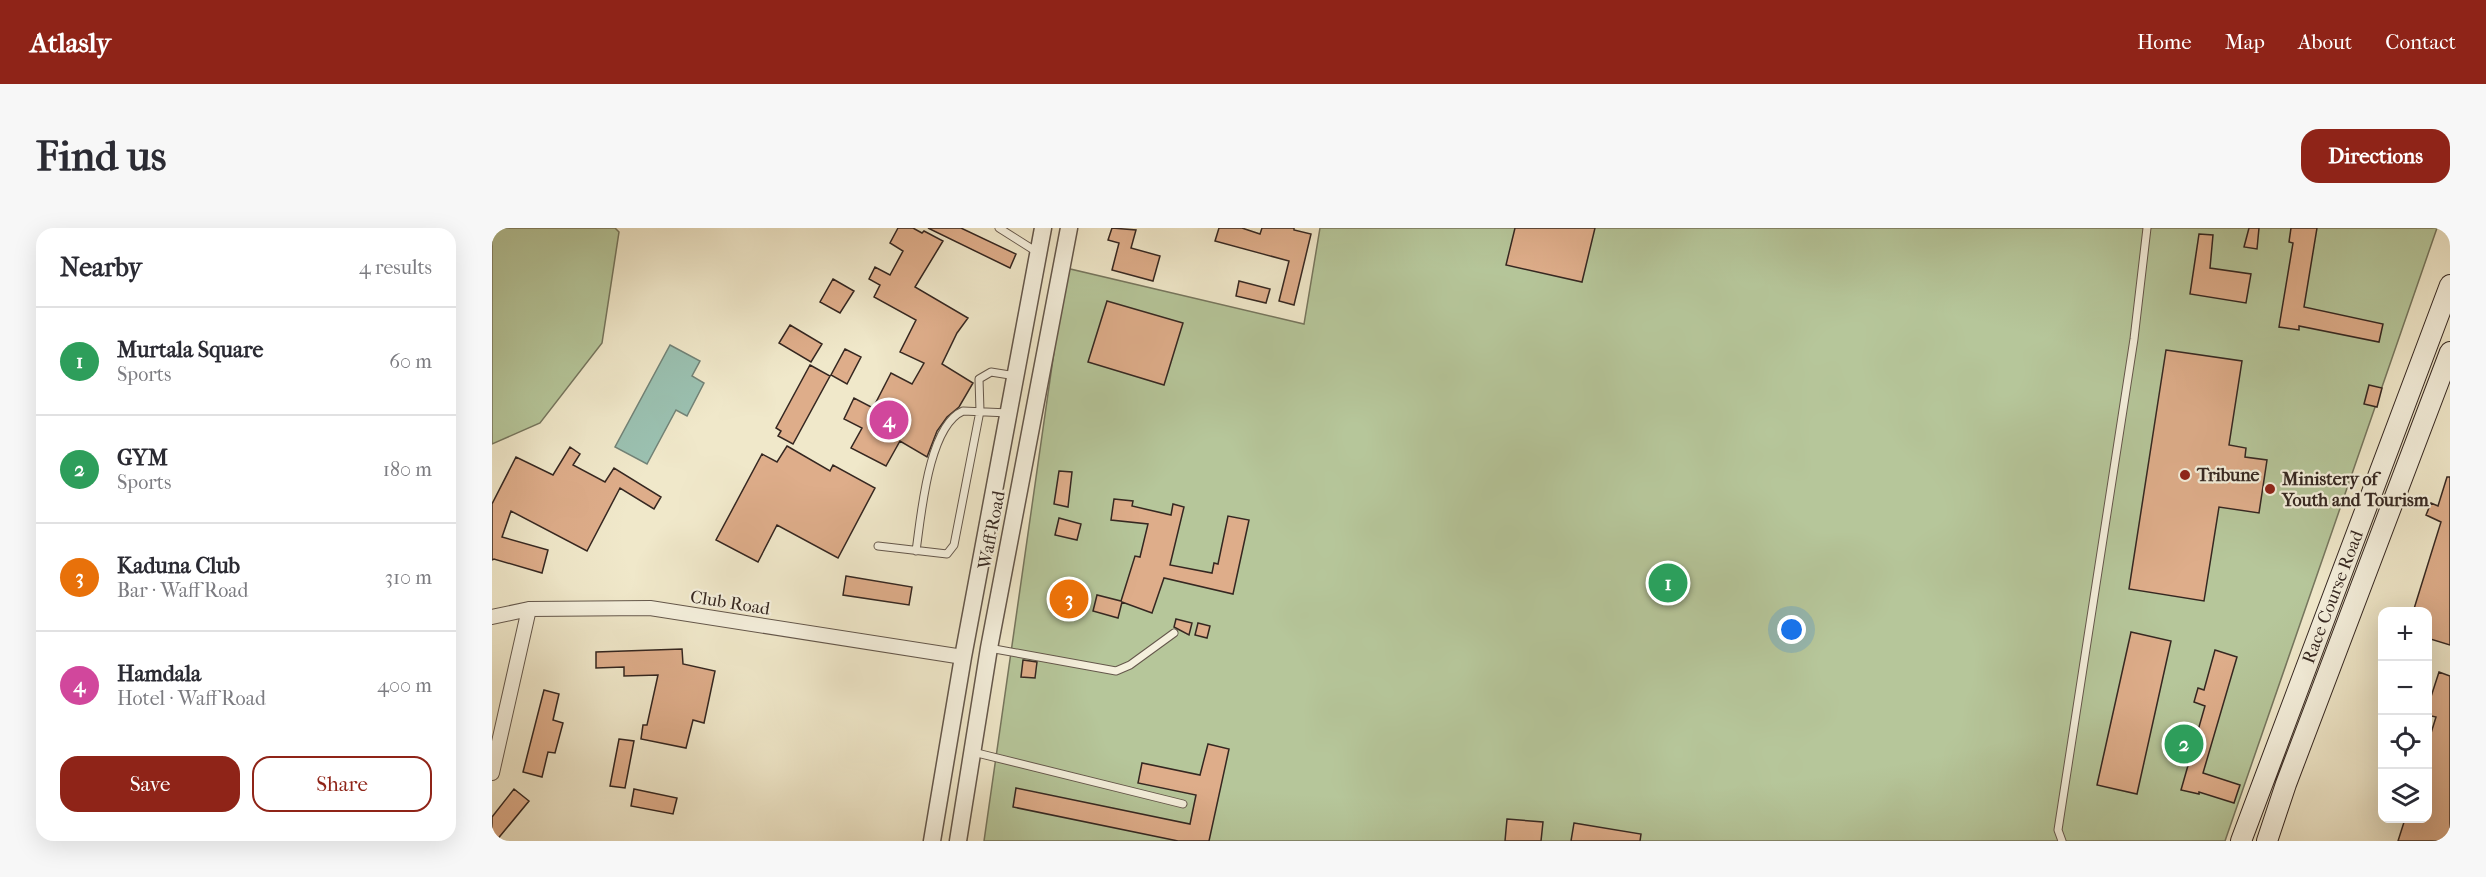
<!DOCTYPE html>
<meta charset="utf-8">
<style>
body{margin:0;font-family:"IM FELL French Canon",serif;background:#f7f7f7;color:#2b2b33}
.controls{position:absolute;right:18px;bottom:18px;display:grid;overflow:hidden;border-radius:12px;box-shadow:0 6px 24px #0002}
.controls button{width:54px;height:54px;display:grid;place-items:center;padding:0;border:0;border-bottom:2px solid #e1e1e2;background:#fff;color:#2b2b33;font:30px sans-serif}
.you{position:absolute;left:1300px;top:402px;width:21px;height:21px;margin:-15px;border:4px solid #fff;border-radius:50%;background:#1a73e8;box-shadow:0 0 0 9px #1a73e833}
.badge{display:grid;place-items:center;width:39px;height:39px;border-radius:50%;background:#8f2418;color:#fff;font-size:20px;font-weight:700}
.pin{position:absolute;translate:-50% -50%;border:3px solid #fff;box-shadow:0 2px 6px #0006}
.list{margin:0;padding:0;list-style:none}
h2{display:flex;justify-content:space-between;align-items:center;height:78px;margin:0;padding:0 24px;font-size:26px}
h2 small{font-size:20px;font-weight:400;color:#7c7c81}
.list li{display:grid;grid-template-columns:39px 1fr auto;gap:18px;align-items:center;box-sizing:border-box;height:108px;padding:0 24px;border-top:2px solid #e1e1e2}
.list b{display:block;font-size:22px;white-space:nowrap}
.list p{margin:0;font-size:20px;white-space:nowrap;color:#7c7c81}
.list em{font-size:20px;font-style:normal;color:#7c7c81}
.actions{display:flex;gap:12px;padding:18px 24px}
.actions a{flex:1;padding:14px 0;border:2px solid #8f2418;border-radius:18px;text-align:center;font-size:21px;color:#8f2418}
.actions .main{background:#8f2418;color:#fff}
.icon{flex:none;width:33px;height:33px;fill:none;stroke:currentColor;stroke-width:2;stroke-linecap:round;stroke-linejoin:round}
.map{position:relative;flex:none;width:1958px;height:613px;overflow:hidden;border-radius:18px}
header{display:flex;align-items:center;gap:36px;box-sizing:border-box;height:84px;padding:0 30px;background:#8f2418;color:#fff}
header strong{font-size:28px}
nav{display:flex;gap:33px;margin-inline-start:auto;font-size:21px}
.intro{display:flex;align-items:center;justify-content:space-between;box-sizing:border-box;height:144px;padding:0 36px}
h1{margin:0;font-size:42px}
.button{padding:15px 27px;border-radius:18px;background:#8f2418;color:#fff;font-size:21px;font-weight:700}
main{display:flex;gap:36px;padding:0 36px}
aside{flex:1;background:#fff;border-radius:18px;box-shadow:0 6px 24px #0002}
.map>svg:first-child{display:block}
.green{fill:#b6c69a;stroke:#76765e;stroke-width:1.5}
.water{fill:#9bc1b1;stroke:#728377;stroke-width:1.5}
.building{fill:#dead8a;stroke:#352721;stroke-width:1.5}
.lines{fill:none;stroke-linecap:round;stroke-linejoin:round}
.service-casing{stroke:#64574b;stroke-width:9}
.minor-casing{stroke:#64574b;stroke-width:16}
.tertiary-casing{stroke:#64574b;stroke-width:19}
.secondary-casing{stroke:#352721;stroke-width:22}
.service{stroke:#f5f0dd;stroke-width:7}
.minor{stroke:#f5f0dd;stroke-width:14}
.tertiary{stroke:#f5f0dd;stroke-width:16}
.secondary{stroke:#f5f0dd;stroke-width:20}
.poi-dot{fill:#8f2418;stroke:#f5f0dd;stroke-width:2}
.labels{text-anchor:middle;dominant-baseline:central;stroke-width:4.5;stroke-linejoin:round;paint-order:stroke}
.poi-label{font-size:18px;font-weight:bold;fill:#352721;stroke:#f5f0dd;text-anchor:start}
.street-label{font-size:18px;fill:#352721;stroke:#f5f0dd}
</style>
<header>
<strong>Atlasly</strong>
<nav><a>Home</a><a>Map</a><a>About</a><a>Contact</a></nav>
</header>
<div class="intro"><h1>Find us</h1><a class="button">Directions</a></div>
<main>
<aside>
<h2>Nearby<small>4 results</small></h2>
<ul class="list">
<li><span class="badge" style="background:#2e9e5b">1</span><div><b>Murtala Square</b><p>Sports</p></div><em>60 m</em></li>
<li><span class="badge" style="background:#2e9e5b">2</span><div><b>GYM</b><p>Sports</p></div><em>180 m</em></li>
<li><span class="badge" style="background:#e8710a">3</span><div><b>Kaduna Club</b><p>Bar · Waff Road</p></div><em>310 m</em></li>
<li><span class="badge" style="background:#d1479c">4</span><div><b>Hamdala</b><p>Hotel · Waff Road</p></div><em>400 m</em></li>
</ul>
<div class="actions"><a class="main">Save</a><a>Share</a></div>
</aside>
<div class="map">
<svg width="1958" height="613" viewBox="0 0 1958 613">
<rect width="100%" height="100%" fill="#f0e8ca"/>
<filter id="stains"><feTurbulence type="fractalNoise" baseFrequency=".00333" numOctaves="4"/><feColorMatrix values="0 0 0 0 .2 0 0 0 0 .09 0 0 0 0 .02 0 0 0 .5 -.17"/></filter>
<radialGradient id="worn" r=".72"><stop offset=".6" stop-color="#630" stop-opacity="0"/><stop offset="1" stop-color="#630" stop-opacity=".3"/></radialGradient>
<path class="green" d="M0,0H123L127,4L110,115L48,195L0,216Z
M828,0H1945L1733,613H492L574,40L812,96Z"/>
<path class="water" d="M178,117L208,133L200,148L212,155L195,188L184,182L155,236L123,219Z"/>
<path class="building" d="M406,0H421L430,5L432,3L451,13L423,59L476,90L465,105L450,136L481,155L467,179L455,189L445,203L435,229L408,213L394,238L359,220L370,200L352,191L362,170L381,180L399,145L420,156L432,135L408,124L424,92L382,69L388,57L377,51L383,39L398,47L411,23L398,15Z
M436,0H469L524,26L518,40Z
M620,0L644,2L639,20L668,28L661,53L620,42L627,15L616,12Z
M727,0H750L768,6L770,0H802V2L819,6L802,77L787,73L797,33L723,13Z
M1023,0H1103L1090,54L1014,37Z
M1757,0H1767L1765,21L1752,19Z
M1799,0H1825L1812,79L1891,96L1887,114L1807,98V102L1787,99L1801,15L1797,14Z
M1707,6L1721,7L1718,40L1759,46L1754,75L1698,66Z
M341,51L362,63L348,85L328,74Z
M747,53L778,61L774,75L744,68Z
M615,73L691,95L672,157L596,134Z
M298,97L330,116L319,134L287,115Z
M353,121L369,129L355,156L339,147Z
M1674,122L1750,133L1737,217L1754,220L1753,229L1775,232L1767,285L1727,279L1712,373L1637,361Z
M318,137L338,148L301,216L286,208L289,203L284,200Z
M1877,157L1890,160L1885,179L1872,176Z
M295,218L338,243L341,237L383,260L346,330L285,297L266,334L224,312L270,226L285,234Z
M78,219L88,226L81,237L113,254L122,240L169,269L162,281L128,260L95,323L19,283L10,309L56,322L50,345L2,331L0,332V276L24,229L61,247Z
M567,243L580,244L576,279L562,276Z
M1955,249H1958V417L1935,410V384H1921L1949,294L1934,287L1939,275L1946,278Z
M622,271L641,273L640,278L679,287L681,276L692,279L678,337L720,345L722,335L726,336L736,288L757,292L741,366L672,350L660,385L630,374L626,390L601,383L605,367L629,373L643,328L648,329L656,296L619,292Z
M567,290L589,296L585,312L563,307Z
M354,348L420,359L417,377L351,367Z
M684,391L700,395L697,407L682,399Z
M706,395L718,398L715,410L703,407Z
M1639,404L1679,413L1645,566L1605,557Z
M190,421L191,436L223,443L212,495L201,492L194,520L149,511L151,497H155L166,447L132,448V439L104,440V424Z
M1723,422L1745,429L1711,545L1748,557L1742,575L1707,564V566L1689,562L1713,478L1702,474L1706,460L1712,462Z
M531,432L545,434L543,450L529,449Z
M1947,444L1958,448V613H1906L1913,591H1935V518L1944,489L1935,487V481Z
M52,462L67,466L61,492L71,495L63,525L56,524L50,549L31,544Z
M127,511L142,513L133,560L118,558Z
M716,516L737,521L717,613H686L521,579L524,560L698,596L704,567L646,555L650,535L708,547Z
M22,561L37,573L4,613H0V589Z
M142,561L185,570L181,586L139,578Z
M1015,591L1051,594L1049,613H1013Z
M1082,595L1149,606L1148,613H1079Z"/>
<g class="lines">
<defs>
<path id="service" d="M507,0L545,24
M386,318L455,326L462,317L488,183L487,151L499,144L524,148
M424,323C429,289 436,198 471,183L517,185
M497,420L624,443L638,437L682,405
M481,524L691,576
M1570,613L1566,602L1642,111L1655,0"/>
<path id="minor" d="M0,389L37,381L158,380L471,429
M0,545L37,381"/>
<path id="tertiary" d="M440,613L471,429L551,0
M466,613L497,420L577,0"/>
<path id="secondary" d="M1749,613L1958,57
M1775,613L1794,556L1958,124"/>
</defs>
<use href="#service" class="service-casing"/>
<use href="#minor" class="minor-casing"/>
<use href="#tertiary" class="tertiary-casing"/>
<use href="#secondary" class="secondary-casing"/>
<use href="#service" class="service"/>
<use href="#minor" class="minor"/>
<use href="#tertiary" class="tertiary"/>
<use href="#secondary" class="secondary"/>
</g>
<g class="poi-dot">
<circle cx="1693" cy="247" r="6"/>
<circle cx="1778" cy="261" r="6"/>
</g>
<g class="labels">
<g class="poi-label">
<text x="1705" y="247">Tribune</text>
<text x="1790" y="251">Ministery of<tspan x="1790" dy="21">Youth and Tourism</tspan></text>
</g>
<g class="street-label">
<text transform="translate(500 302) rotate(-79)">Waff Road</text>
<text transform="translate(1841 369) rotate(-69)">Race Course Road</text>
<text transform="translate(238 375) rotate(9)">Club Road</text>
</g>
</g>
<rect width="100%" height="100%" filter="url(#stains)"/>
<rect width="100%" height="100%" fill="url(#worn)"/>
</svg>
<div class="controls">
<button>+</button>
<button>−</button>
<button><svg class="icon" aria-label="locate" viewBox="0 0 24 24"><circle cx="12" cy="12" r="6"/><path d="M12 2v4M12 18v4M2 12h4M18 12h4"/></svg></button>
<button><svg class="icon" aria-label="layers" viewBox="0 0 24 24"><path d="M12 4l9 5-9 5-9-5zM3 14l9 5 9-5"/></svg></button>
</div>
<div class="you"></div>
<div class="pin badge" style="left:1176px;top:355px;background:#2e9e5b">1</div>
<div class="pin badge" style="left:1692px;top:516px;background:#2e9e5b">2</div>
<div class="pin badge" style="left:577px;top:371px;background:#e8710a">3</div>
<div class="pin badge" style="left:397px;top:192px;background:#d1479c">4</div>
</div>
</main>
